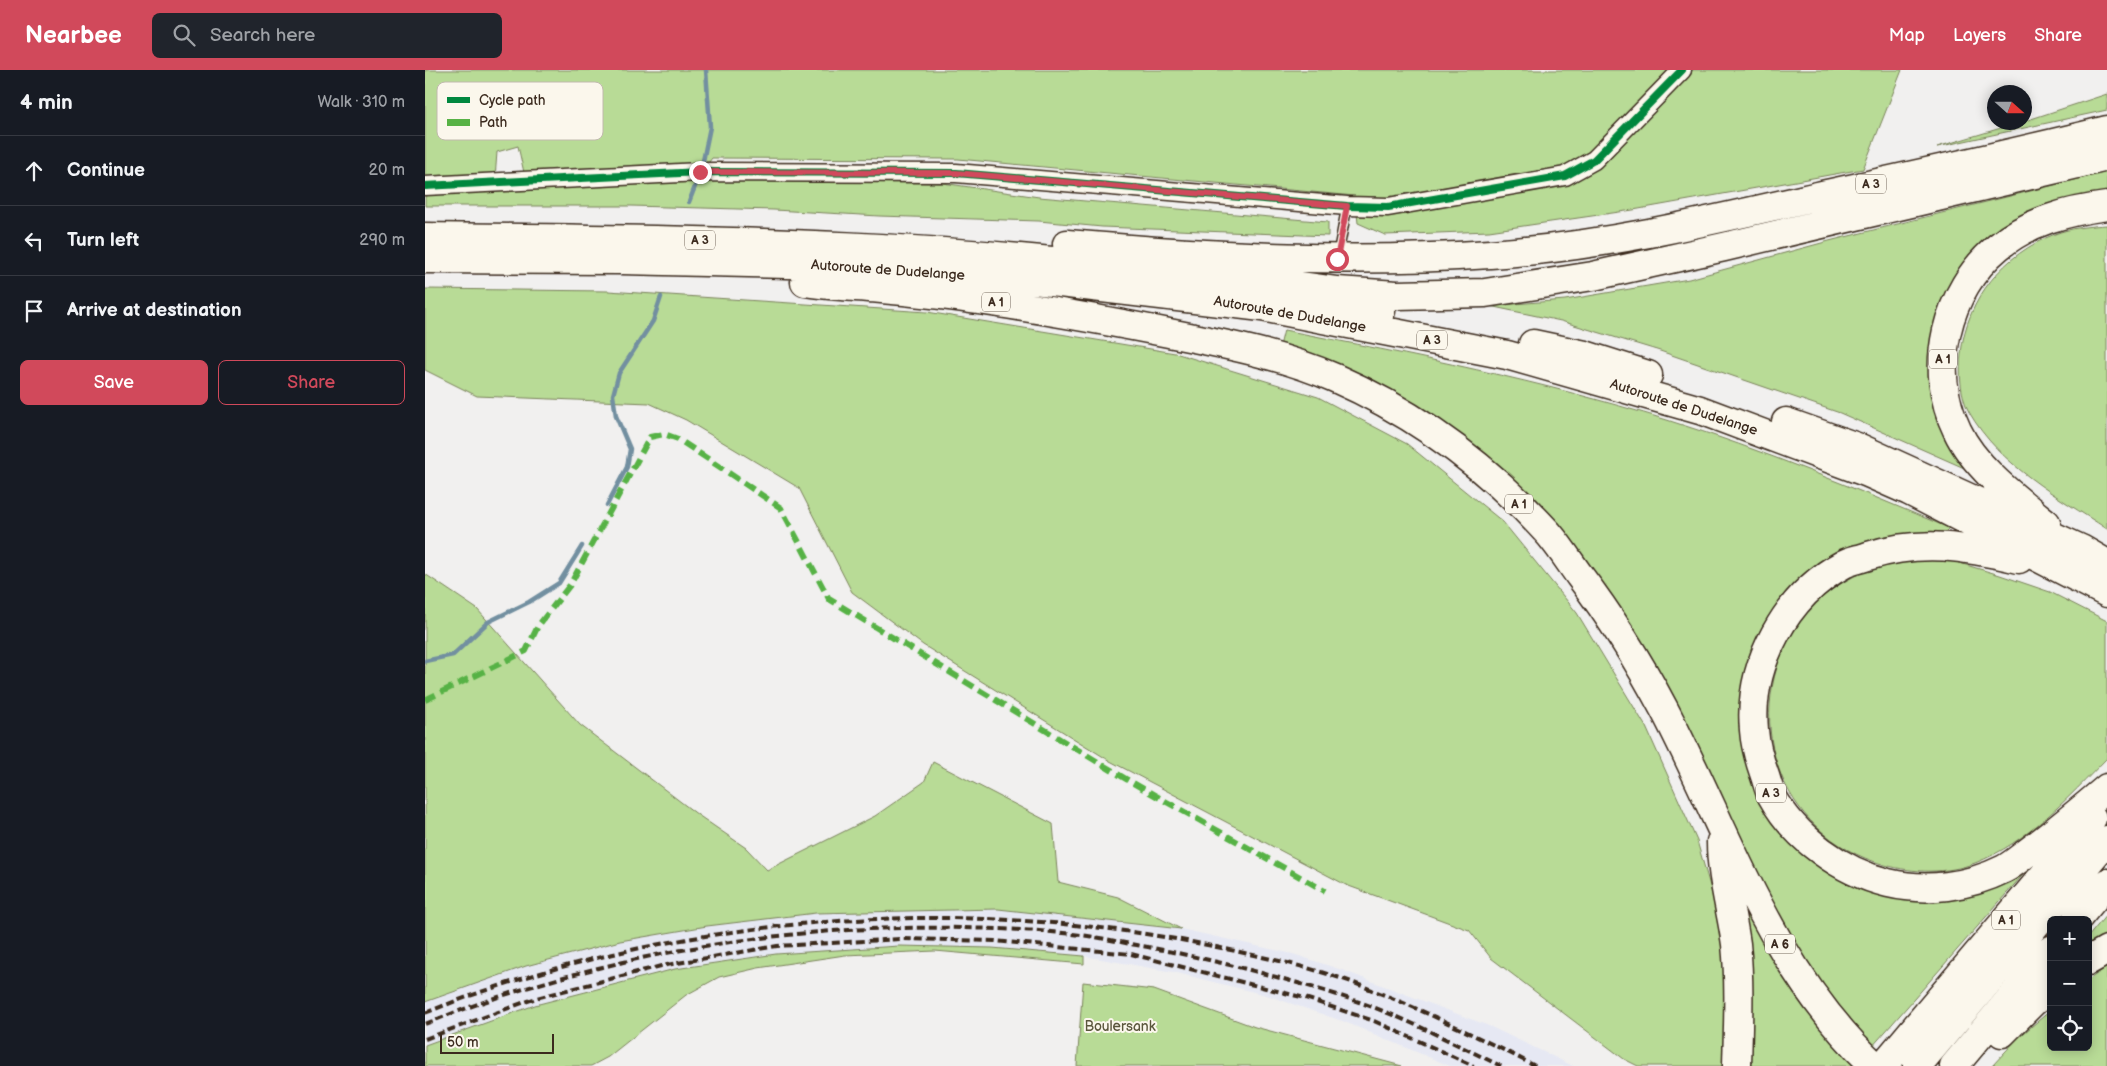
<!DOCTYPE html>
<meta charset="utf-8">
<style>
body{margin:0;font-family:"Balsamiq Sans",sans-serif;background:#20242c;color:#f1f3f6}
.controls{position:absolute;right:15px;bottom:15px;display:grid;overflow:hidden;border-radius:8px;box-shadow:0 2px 12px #0003}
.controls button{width:45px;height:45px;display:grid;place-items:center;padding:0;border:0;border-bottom:1px solid #363941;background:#171b24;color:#f1f3f6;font:25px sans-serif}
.compass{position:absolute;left:1562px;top:15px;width:45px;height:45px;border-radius:50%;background:#171b24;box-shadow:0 2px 12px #0003;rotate:111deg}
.scale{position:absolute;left:15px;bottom:12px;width:114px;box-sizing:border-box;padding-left:5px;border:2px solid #3b2a1e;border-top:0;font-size:14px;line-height:18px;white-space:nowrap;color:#3b2a1e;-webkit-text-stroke:4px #fbf7ec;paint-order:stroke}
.stop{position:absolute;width:15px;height:15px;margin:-11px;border:4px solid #d1495b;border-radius:50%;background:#fff}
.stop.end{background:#d1495b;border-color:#fff;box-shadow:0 1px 5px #0008}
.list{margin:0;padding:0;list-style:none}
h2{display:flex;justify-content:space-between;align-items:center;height:65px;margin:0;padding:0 20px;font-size:21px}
h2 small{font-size:16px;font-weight:400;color:#9ea1a6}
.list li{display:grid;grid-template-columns:32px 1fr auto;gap:15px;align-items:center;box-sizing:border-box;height:70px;padding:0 20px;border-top:1px solid #363941}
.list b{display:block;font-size:19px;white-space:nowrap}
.list em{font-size:16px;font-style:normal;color:#9ea1a6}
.actions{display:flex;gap:10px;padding:15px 20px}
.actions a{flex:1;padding:11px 0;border:1px solid #d1495b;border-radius:8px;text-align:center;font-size:18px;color:#d1495b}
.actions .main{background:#d1495b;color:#fff}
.icon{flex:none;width:28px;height:28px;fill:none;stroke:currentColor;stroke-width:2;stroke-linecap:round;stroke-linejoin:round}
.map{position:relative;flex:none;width:1682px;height:996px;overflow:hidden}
header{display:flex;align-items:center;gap:30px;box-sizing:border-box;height:70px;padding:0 25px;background:#d1495b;color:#fff}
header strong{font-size:24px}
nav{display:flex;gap:28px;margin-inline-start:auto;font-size:18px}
.search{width:350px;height:45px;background:#20242c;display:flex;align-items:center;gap:12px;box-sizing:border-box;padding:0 18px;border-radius:8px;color:#9ea1a6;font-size:19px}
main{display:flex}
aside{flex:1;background:#171b24}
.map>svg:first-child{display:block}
.built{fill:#e6e8f3}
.green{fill:#b8db96;stroke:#7a825a}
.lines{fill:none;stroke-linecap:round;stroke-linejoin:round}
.stream{stroke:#728fa0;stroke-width:4.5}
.lane-casing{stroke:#3b2a1e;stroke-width:12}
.street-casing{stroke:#3b2a1e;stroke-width:21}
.highway-casing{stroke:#3b2a1e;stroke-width:31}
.lane{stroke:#fbf7ec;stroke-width:9}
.street{stroke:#fbf7ec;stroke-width:18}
.highway{stroke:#fbf7ec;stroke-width:28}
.rail{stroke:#3b2a1e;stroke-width:4;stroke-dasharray:8 4;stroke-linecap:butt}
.quiet{stroke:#57b245;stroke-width:6;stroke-dasharray:12 6;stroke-linecap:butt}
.cycleway-casing{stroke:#fbf7ec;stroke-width:11}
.cycleway{stroke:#00873e;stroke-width:8}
.route{stroke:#d1495b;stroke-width:6}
.labels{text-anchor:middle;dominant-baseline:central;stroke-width:4;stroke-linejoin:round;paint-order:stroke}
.shield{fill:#fbf7ec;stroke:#75685c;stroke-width:1}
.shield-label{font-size:12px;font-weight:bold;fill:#3b2a1e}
.street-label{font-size:14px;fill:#3b2a1e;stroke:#fbf7ec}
.park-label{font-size:14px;fill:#5a563c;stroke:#fbf7ec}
.key{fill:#fbf7ec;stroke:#c1baae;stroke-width:1}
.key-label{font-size:14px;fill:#3b2a1e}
</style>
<header>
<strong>Nearbee</strong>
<div class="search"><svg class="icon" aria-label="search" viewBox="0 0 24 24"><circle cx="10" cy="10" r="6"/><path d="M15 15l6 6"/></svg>Search here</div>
<nav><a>Map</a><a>Layers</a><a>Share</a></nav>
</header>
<main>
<aside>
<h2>4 min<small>Walk · 310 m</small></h2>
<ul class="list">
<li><svg class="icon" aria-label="ahead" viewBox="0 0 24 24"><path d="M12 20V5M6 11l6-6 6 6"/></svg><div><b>Continue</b></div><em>20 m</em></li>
<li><svg class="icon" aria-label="left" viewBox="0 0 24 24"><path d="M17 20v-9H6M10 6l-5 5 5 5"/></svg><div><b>Turn left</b></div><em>290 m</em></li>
<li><svg class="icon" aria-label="arrive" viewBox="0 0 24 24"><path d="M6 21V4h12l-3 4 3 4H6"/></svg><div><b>Arrive at destination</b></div></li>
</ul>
<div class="actions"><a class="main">Save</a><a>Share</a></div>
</aside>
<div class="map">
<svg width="1682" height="996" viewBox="0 0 1682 996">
<rect width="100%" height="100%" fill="#f1f0ef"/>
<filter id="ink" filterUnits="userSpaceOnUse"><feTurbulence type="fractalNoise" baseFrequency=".02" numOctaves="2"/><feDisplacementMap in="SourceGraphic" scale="10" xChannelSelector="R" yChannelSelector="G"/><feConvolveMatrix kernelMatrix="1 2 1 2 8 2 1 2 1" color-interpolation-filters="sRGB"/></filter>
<g filter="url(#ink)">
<path class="built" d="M573,839L756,859L868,884L917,900L1064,956L1148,996H1025L920,952L841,925L748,902L659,886L567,878L474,876L351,884L250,899L110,935L0,975V932L101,896L196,871L282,856L391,843Z"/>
<path class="green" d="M0,0H1477L1438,99L1208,140L1064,161L960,165L933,153L930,126L533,89L287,88L281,96L100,107L93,76L72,82L70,109L0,110Z
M1682,24V40L1512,77L1593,53L1600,52V51Z
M1682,102V123L1594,148L1561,169L1535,197L1517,230L1506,267L1504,313L1510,338L1546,401L1415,343L1235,281L1136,251L1064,236L1140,230L1264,209L1404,171Z
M262,111L517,113L614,127L903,152V166L677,157L614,151L454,146L349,140L206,136H0V119Z
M1682,155V459C1632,426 1575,396 1544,342C1535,326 1534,301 1536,283C1542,228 1579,184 1630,164C1645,158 1665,156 1682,155Z
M0,219L183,221L502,242L750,283L893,327L982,374L1078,452L1152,543L1221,657L1272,771L1296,854L1300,895L1302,996H1213L1199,989L1066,888L1044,860L921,815L685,691L498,575L427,522L374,418L261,350L224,333L52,326L0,300Z
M859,260C988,285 1116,311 1242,350C1338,380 1431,419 1524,458L1518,464L1489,463L1447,471L1356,534L1324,696L1427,813L1603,799L1446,978L1409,937L1096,421L855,276Z
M1493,489L1524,490L1575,505L1625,522L1682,551V688C1644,727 1602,773 1550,793C1522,804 1488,803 1460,795C1351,764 1313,646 1373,552C1390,526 1436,498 1467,492C1475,490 1485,490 1493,489Z
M0,504L52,539L155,655L273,745L321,778L342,800L450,746L499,712L508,692L628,754L633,812L693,827L756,859L573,839L391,843L282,856L195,871L101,896L0,932Z
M1320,835L1355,900L1385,945L1431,996H1322L1315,837Z
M1682,844V871L1663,875V867Z
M474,876L567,878L659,886V894L510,881L420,885L333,898L294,907L261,925L183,987L166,996H0V975L110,935L250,899L351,884Z
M1682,897V996H1567L1593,968L1626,940V977H1663V910Z
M658,912L729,920L830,957L977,996H652Z"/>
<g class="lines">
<path class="stream" d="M278,91L285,57L281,0
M264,132L273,109
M182,435L202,397L205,379L191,346L188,325L194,303L228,251L236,227
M0,591L28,585L63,552L104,532L134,513L157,476"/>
<defs>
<path id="lane" d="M913,184L922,136"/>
<path id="street" d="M0,116L275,102L531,103L922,136L963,137L1140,106L1169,90L1257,0"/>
<path id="highway" d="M0,167C269,170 540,171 806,214
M642,174C783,186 924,194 1065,184C1176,177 1285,151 1393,126C1489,105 1586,84 1682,60
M0,189L196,190L403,195L601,209L837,237L1082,285L1275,340L1443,403L1484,421L1682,523
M787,206L812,207L912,221L972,225L1060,223L1168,206L1299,177L1682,87
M380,212C401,216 423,216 445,218C478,221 512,224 545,229C612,238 678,250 744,263C800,274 858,285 910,308C992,344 1064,398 1124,464C1135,477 1144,491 1154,505C1186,547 1214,592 1239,639C1303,761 1346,900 1450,996
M871,225L956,241
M1108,274L1160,285L1223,305
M1361,352L1435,378L1656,479L1682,494
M1621,453C1590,428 1549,397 1532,360C1502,299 1521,220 1573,177C1604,151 1643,141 1682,136
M1594,489C1541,477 1497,469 1443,486C1436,489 1426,490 1419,494C1361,525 1323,595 1329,660C1330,675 1335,692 1340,706C1342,712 1344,720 1347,726C1370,768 1417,802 1463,813C1501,822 1543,817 1579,799C1587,795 1595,788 1603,782C1630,762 1656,740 1682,718
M1296,772C1296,806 1306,839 1311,874C1315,914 1313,955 1312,996
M1651,850L1682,813
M1663,891L1682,880
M1577,963L1608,932L1626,919
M1458,996L1667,748
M1492,996L1682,770
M1529,996L1626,880"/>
</defs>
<use href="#lane" class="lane-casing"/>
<use href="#street" class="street-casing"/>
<use href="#highway" class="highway-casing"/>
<use href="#lane" class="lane"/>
<use href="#street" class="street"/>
<use href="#highway" class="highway"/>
<path class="rail" d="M0,943C243,845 531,823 787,876C837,887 889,897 937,916C996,939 1054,967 1110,996
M0,954C169,886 353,854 535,858C577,859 621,860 663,866C683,869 703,874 723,877C794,891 865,909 934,932C983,949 1030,974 1076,996
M0,969L111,928L236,896L264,891L352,876L476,869L570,871L706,884L880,928L949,951L1049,996"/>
<path class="quiet" d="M0,630L101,581L113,556L145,515L225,367L239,364L253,369L356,438L404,529L701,709L900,821"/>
<defs>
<path id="cycleway" d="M0,116L275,102L531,103L922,136L963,137L1140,106L1169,90L1257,0"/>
</defs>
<use href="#cycleway" class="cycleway-casing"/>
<use href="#cycleway" class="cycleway"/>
</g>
</g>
<g class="lines" filter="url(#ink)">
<path class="route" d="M275,102L531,103L922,136L912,189"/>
</g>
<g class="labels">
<g class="shield">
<rect x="1431" y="104.5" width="30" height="19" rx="4"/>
<rect x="260" y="160.5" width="30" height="19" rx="4"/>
<rect x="557" y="222.5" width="28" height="19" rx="4"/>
<rect x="992" y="260.5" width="30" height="19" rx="4"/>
<rect x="1504" y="279.5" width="28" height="19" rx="4"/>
<rect x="1080" y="424.5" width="28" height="19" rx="4"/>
<rect x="1331" y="713.5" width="30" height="19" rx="4"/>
<rect x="1567" y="840.5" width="28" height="19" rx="4"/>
<rect x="1340" y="864.5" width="30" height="19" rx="4"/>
</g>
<g class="shield-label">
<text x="1446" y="114">A 3</text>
<text x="275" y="170">A 3</text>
<text x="571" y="232">A 1</text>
<text x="1007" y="270">A 3</text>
<text x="1518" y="289">A 1</text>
<text x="1094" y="434">A 1</text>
<text x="1346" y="723">A 3</text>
<text x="1581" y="850">A 1</text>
<text x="1355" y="874">A 6</text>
</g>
<g class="street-label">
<text transform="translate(463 200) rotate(4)">Autoroute de Dudelange</text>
<text transform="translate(865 244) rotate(10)">Autoroute de Dudelange</text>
<text transform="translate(1259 337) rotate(18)">Autoroute de Dudelange</text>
</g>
<g class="park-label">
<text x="695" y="956">Boulersank</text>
</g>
</g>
<rect x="12" y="12" width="166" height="58" rx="8" class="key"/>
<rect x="22" y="27" width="23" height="6" fill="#00873e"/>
<rect x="22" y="49" width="23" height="7" fill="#57b245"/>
<g class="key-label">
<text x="54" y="35">Cycle path</text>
<text x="54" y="57">Path</text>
</g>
</svg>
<div class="controls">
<button>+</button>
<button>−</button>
<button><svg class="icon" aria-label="locate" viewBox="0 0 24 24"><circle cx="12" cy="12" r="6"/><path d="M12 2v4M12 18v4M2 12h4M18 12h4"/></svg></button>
</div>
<svg class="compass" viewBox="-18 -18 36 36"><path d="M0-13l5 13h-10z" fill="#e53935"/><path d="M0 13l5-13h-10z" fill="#9ea1a6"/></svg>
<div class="scale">50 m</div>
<div class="stop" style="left:912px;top:189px"></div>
<div class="stop end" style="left:275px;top:102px"></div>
</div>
</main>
